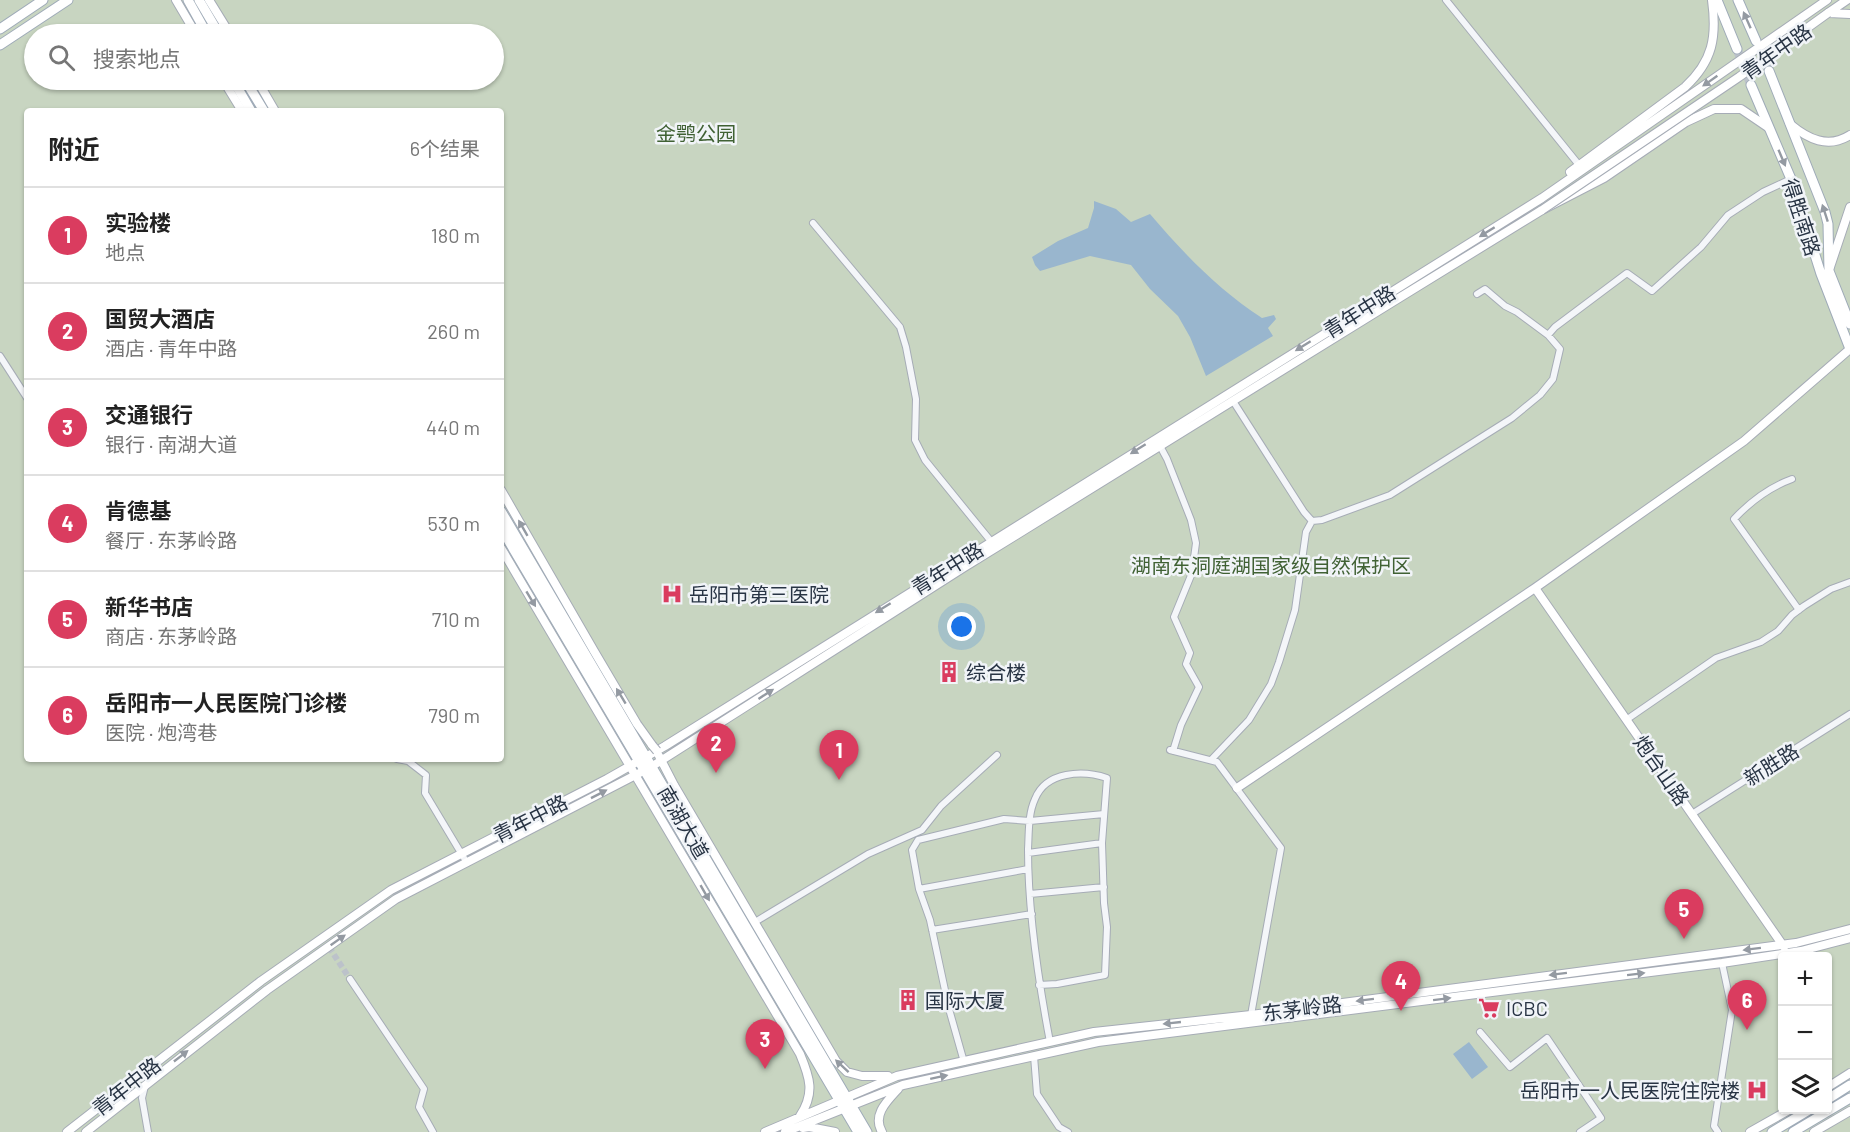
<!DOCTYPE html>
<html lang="zh">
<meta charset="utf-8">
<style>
body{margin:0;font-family:Barlow,"Noto Sans SC",sans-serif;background:#f6f6f6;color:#222}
.controls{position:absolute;right:18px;bottom:18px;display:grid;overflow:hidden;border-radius:6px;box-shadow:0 2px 4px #0004}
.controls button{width:54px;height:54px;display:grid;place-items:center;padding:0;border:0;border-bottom:2px solid #e0e0e0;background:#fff;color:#222;font:30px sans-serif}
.you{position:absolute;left:962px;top:627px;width:21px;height:21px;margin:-15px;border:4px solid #fff;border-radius:50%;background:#1a73e8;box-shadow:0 0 0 9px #1a73e833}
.badge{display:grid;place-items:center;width:39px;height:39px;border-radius:50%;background:#da3c5f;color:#fff;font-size:20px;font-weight:700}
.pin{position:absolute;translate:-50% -50px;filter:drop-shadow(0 2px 3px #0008)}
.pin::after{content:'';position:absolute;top:32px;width:21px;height:18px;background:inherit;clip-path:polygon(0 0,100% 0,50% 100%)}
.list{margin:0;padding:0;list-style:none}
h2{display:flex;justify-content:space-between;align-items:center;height:78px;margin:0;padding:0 24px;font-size:26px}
h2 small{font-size:20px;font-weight:400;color:#767676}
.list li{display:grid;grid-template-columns:39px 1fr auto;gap:18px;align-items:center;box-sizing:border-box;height:96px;padding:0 24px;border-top:2px solid #e0e0e0}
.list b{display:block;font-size:22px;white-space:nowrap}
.list p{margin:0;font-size:20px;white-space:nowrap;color:#767676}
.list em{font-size:20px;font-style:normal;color:#767676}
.icon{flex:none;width:33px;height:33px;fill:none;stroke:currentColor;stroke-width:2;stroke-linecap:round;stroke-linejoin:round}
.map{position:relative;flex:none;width:1850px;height:1132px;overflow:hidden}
.search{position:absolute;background:#fff;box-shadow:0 2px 4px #0004;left:24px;top:24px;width:480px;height:66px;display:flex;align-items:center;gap:15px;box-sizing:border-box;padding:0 21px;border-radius:33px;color:#767676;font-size:22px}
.panel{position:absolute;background:#fff;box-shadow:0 2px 4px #0004;left:24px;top:108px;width:480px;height:654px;border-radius:6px}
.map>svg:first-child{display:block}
.green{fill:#c8d5c1;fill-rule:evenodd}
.water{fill:#99b6ce}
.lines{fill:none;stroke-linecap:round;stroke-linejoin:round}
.street-tunnel{stroke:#bcc2ca;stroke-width:6;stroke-dasharray:6 3;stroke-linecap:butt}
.primary-tunnel{stroke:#bcc2ca;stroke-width:9;stroke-dasharray:9 4.5;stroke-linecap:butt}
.street-casing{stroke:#a6acb6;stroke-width:8}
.secondary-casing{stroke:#a6acb6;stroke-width:10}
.primary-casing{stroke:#9fabb8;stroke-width:11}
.street{stroke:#f4f6f9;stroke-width:6}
.secondary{stroke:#fff;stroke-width:8}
.primary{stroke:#fff;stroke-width:9}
.secondary-bridge-casing{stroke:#a6acb6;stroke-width:10;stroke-linecap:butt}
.secondary-bridge{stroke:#fff;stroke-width:8}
.oneway{fill:#949aa2}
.labels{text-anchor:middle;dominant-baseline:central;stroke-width:5;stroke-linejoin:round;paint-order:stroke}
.street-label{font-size:20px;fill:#283444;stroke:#f1f4f8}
.park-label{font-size:20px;fill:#406134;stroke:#f1f4f8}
.poi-label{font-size:20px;fill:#283444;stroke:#f1f4f8;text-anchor:start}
</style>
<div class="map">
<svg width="1850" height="1132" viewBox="0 0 1850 1132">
<rect width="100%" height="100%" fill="#e1e5eb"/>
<path class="green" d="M0,0H1850V1132H0ZM34,34H494V80H34ZM27,111H501V759H27ZM1782,956H1828V1110H1782Z"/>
<path class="water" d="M1094,201L1116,209L1131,222L1150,214C1184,254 1219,290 1262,318L1274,315L1276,319L1268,328L1273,336L1206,376L1190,337L1178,316L1150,289L1131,265L1090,256L1040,271L1035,265L1032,257L1058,241L1088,228L1094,208Z
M1469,1042L1488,1067L1472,1079L1453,1054Z"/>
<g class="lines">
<path class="street-tunnel" d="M329,947L350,979"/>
<path class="primary-tunnel" d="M1756,41L1769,71
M1737,49L1751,85"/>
<defs>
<path id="street" d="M1446,0L1579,165
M813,223L900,327L906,347L916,399L915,440L925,460L994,545
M1477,294L1485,289L1505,306L1517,312L1548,335L1555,327L1627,273L1652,291L1701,247L1728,215L1763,192L1791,179
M0,356L27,398
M1233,401L1304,512L1312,521L1322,520L1390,495L1512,418L1540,395L1553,379L1560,349L1548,335
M1160,446L1167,459L1191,520L1196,543L1192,573L1174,617L1190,653L1186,664L1199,687L1181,725L1173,751
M1792,479C1770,487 1750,502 1734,519L1799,610
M1626,720L1716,658L1761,642L1778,631L1792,615L1804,606L1831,589L1850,582
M1170,750L1217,762L1281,848L1251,1015
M397,759L408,761L426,775L425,793L467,863
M1211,760L1249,720L1271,684L1279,662L1295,610L1306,532L1312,521
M1692,814L1850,714
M1028,853L1102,843
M919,889L1028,869
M1030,894L1104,887
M755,922L868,854L922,830L941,806L997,755
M932,930L1032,914
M350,979L424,1089L419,1107L433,1132
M1039,985L1057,984L1105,975L1107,927L1104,903L1102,843L1107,778C1083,770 1046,771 1035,799C1028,814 1029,833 1028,849C1028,914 1038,979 1050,1042
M1480,1032L1510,1067L1547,1038L1601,1118L1580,1132
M1034,1056L1037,1094L1059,1127L1068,1132
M964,1062L949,1009L930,920L919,889L912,850L918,840L1004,819L1030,821L1104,814
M145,1086L142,1098L148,1132
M1718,1132L1714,1126L1732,1010L1722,963"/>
<path id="secondary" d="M176,0L196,34
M209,0L230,34
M1828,13L1847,0
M1829,13L1850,14
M223,80L242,111
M257,80L275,111
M1790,124C1808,139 1828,149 1850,135
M1570,172L1685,87C1713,61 1717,37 1712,0
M1830,267L1850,207
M501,490L594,651L637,724L652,745
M501,548L800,1054C810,1078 815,1093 800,1116
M1535,588L1784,947
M659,756L674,785L836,1061L847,1072L862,1076H888
M1237,788L1535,588L1744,441L1850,349
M1828,1087L1850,1073
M803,1128L809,1127L835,1132
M67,1132L261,981L391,890L607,779L665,746L1542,198L1827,0
M86,1132L267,990L396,899L651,767L963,568L1399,298L1542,210L1604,178L1686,122L1714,109H1741L1769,128
M765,1132L897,1076L1094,1032L1251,1015L1796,943L1850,929
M785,1132L903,1085L1098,1042L1722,963L1801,951L1850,938
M882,1132C872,1115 887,1101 898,1089
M1750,1132L1789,1110
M1814,1132L1850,1111"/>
<path id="primary" d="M188,0L207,34
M199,0L219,34
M1717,0L1737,49
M1738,0L1756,41
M0,29L43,0
M0,45L68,0
M1769,71L1825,212L1828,224L1829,271L1850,324
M233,80L251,111
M245,80L264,111
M1751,85L1791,179L1821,274L1850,349
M501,511L867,1132
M501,528L858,1132
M1828,1099L1850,1085
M1772,1132L1809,1110
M1793,1132L1850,1098"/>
</defs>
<use href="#street" class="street-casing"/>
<use href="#secondary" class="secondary-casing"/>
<use href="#primary" class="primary-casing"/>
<use href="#street" class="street"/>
<use href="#secondary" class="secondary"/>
<use href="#primary" class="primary"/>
<defs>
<path id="secondary-bridge" d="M1542,210L1739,77L1828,13
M652,745L657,751"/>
</defs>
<use href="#secondary-bridge" class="secondary-bridge-casing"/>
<use href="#secondary-bridge" class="secondary-bridge"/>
</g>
<defs><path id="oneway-solid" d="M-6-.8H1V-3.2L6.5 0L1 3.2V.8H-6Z" transform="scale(1.5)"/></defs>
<g class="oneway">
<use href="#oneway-solid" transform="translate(1747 20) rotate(-114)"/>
<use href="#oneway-solid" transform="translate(1710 81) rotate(145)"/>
<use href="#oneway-solid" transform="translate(1782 158) rotate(67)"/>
<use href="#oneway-solid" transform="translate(1825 213) rotate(-108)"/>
<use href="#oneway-solid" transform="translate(1487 232) rotate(148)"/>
<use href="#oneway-solid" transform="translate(1303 346) rotate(148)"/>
<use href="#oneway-solid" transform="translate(1138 449) rotate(148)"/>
<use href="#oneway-solid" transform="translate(523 528) rotate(-120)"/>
<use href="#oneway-solid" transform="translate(531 599) rotate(59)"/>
<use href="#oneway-solid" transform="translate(883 608) rotate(148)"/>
<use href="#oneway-solid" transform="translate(766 694) rotate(-33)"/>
<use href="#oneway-solid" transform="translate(621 696) rotate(-121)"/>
<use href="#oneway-solid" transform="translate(599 794) rotate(-27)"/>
<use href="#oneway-solid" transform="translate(705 893) rotate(60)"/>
<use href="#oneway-solid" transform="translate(338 940) rotate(-35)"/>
<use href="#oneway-solid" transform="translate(1752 949) rotate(173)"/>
<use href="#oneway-solid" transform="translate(1558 974) rotate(173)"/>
<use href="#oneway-solid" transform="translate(1636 974) rotate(-7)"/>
<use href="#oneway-solid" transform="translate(1442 999) rotate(-7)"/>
<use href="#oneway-solid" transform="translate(1365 1000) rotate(173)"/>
<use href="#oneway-solid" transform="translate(1172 1023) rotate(174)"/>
<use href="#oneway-solid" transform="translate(181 1056) rotate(-38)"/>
<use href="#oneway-solid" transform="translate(842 1066) rotate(-137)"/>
<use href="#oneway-solid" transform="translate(939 1077) rotate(-12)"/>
</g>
<defs>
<symbol id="hospital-bare" viewBox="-9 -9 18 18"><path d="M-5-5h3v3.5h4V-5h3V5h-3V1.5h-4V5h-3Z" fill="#da3c5f" stroke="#f1f4f8" stroke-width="2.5" paint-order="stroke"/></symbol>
<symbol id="building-bare" viewBox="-9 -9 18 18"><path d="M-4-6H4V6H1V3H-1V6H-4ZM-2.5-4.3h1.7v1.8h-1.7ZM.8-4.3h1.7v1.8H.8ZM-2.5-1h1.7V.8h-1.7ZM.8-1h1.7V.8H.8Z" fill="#da3c5f" stroke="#f1f4f8" stroke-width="2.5" paint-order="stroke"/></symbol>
<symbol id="supermarket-bare" viewBox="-9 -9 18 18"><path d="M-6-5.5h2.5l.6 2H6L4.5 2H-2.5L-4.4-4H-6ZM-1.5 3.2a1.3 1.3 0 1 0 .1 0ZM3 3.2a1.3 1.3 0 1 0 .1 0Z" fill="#da3c5f" stroke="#f1f4f8" stroke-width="2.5" paint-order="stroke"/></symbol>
</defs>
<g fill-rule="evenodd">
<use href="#hospital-bare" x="657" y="579" width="30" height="30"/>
<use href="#building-bare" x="934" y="657" width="30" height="30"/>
<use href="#building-bare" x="893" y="985" width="30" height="30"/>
<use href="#supermarket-bare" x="1474" y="993" width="30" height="30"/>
<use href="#hospital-bare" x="1742" y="1075" width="30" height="30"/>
</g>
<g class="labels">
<g class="street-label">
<text transform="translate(1776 51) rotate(-35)">青年中路</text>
<text transform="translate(1802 217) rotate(72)">得胜南路</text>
<text transform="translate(1359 311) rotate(-32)">青年中路</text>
<text transform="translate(947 568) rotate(-32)">青年中路</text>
<text transform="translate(1771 764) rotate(-32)">新胜路</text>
<text transform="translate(1662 770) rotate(55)">炮台山路</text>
<text transform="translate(530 818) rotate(-27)">青年中路</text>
<text transform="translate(684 822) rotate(60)">南湖大道</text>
<text transform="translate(1302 1008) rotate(-7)">东茅岭路</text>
<text transform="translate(126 1086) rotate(-38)">青年中路</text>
</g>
<g class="park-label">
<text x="696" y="133">金鹗公园</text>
<text x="1271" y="565">湖南东洞庭湖国家级自然保护区</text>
</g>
<g class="poi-label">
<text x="689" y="594">岳阳市第三医院</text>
<text x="966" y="672">综合楼</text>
<text x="925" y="1000">国际大厦</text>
<text x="1506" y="1008">ICBC</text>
<text x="1740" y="1090" text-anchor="end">岳阳市一人民医院住院楼</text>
</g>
</g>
</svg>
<div class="controls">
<button>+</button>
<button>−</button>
<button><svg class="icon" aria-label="layers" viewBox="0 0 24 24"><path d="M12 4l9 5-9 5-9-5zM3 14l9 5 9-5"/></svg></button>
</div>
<div class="you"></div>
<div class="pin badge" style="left:839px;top:780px">1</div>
<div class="pin badge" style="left:716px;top:773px">2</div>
<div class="pin badge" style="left:765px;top:1069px">3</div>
<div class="pin badge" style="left:1401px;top:1011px">4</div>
<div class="pin badge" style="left:1684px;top:939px">5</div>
<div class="pin badge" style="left:1747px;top:1030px">6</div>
<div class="search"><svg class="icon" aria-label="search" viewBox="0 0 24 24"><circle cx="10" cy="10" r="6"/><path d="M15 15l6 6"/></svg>搜索地点</div>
<section class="panel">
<h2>附近<small>6个结果</small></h2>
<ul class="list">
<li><span class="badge">1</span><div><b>实验楼</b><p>地点</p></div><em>180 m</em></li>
<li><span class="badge">2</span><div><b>国贸大酒店</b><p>酒店 · 青年中路</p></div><em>260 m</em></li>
<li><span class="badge">3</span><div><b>交通银行</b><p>银行 · 南湖大道</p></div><em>440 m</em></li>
<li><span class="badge">4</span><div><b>肯德基</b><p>餐厅 · 东茅岭路</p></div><em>530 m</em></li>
<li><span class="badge">5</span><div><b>新华书店</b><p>商店 · 东茅岭路</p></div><em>710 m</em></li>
<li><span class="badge">6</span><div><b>岳阳市一人民医院门诊楼</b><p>医院 · 炮湾巷</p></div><em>790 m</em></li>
</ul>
</section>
</div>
